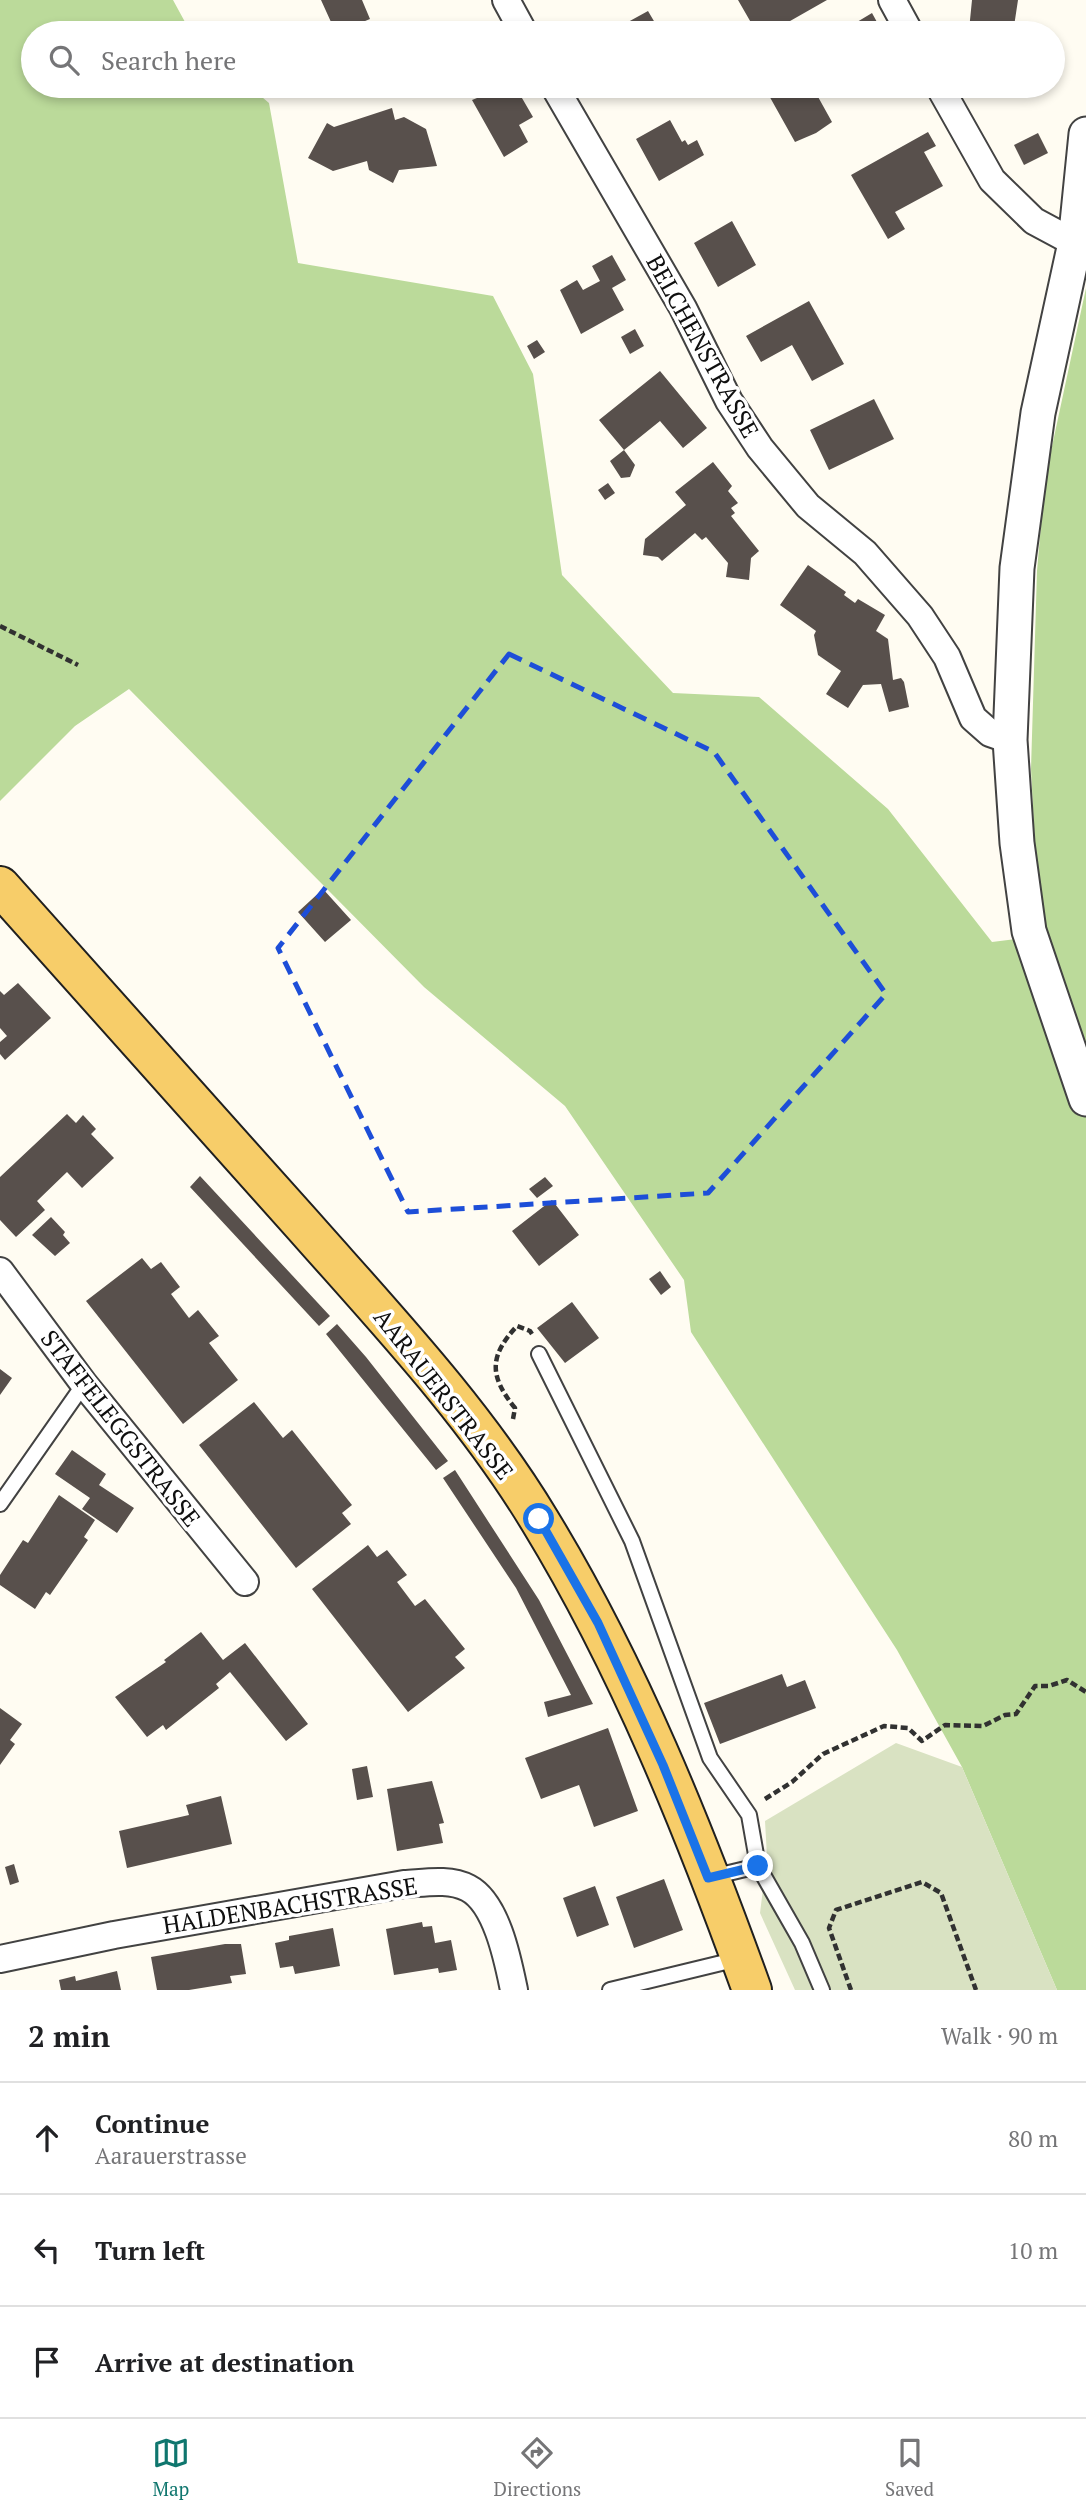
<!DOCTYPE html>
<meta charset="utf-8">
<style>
body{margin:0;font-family:"PT Serif",serif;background:#f2f2f2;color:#202124}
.stop{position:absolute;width:21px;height:21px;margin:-16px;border:5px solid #1a73e8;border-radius:50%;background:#fff}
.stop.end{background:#1a73e8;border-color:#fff;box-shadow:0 2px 7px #0008}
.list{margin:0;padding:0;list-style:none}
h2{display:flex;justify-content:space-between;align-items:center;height:91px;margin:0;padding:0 28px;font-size:30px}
h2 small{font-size:23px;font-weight:400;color:#757577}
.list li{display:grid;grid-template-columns:46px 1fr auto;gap:21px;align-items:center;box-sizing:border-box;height:112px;padding:0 28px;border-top:2px solid #e0e0e0}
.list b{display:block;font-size:26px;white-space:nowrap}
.list p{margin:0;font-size:23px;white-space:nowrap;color:#757577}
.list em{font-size:23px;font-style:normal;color:#757577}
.icon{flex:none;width:38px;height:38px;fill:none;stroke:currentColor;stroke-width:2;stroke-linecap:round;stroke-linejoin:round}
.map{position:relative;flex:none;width:1086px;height:1990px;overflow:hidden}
.search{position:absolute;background:#fff;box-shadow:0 4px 10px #0003;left:21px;right:21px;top:21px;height:77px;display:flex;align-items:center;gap:18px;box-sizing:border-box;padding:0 24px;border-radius:38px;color:#757577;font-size:26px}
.sheet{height:427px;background:#fff}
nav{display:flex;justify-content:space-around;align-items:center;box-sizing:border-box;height:98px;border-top:2px solid #e0e0e0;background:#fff;font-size:19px;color:#757577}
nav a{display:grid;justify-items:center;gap:4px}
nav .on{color:#0f766e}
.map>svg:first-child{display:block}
.forest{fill:#bbda9a}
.cemetery{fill:#d9e2c2}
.building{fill:#58504c}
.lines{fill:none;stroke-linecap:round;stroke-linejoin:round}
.service-casing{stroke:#424242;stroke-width:18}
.minor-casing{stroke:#424242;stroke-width:30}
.tertiary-casing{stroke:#424242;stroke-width:37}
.primary-casing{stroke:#202020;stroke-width:42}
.path{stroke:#313131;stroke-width:4.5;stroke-dasharray:7 3.5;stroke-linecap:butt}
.service{stroke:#fff;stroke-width:14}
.minor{stroke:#fff;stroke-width:26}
.tertiary{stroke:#fff;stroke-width:33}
.primary{stroke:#f7cd69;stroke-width:38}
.route{stroke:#1a73e8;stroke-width:9}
.marked{fill:none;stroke:#1d4ed8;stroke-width:5;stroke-dasharray:14 9;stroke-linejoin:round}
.labels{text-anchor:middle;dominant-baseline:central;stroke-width:7;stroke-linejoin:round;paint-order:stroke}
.street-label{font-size:24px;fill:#0f0f0f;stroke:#fff}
</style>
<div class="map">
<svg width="1086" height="1990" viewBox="0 0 1086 1990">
<rect width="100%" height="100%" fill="#fffcf2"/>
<path class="forest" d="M0,0H173L191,33H33V86H249L269,103L298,263L493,296L533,374L562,575L673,693L759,697L888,809L992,942L1047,935L1035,848L1031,769L1037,571L1045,479L1086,288V1990H1057L962,1767L897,1650L691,1332L684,1280L565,1106L424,987L129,689L75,726L0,801Z"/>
<path class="cemetery" d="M896,1743L962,1767L1057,1990H795L760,1913L767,1857L765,1821Z"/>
<path class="building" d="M321,0H362L370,19L336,33Z
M738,0H827L769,33H757Z
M972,0H1018L1013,33L969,30Z
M648,11L661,33H608Z
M872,13L883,33H850L847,28Z
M470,86H515L533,117L519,125L528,142L504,157L472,100L477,98Z
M778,86H812L832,122L816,133L795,142L767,92Z
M392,108L395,120L404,117L426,129L437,166L399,170L393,183L369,170L367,161L333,171L308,158L327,123L334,127Z
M670,120L682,142L685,140L688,145L697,140L704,155L659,181L636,139Z
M928,132L936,146L924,152L943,186L895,212L905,229L888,239L851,175Z
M1038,133L1048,153L1024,165L1014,145Z
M732,221L756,265L718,287L694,243Z
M612,255L626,280L612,288L624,310L581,334L560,290L577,280L583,290L600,281L592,266Z
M809,301L844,364L812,381L792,345L761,362L746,336Z
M635,329L644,346L630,354L621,337Z
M537,340L545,352L534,359L527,346Z
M660,371L707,428L683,448L660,421L624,450L599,420Z
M874,399L894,439L829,470L810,430Z
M624,450L635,465L630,477L621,478L610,461Z
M713,462L732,486L728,491L738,503L731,508L735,513L731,516L759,551L751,558L749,580L726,577L728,563L706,537L702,540L695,533L662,561L658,557L643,555L645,539L686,505L675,492Z
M608,483L615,493L605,500L598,490Z
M808,565L846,592L844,595L855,603L858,599L885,615L876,631L888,639L893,680L901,678L904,682L909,707L889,712L881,684L863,685L848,708L826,694L841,671L818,655L814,635L816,631L780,605Z
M323,889L351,920L325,942L298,912Z
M18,983L51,1018L5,1060L0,1054V1042L7,1036L0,1028V991L4,995Z
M67,1114L76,1123L83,1115L96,1129L91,1134L114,1158L82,1188L67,1172L37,1201L45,1210L16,1237L0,1220V1177Z
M200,1176L330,1316L319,1326L190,1187Z
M545,1177L553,1186L537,1198L529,1189Z
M552,1200L579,1235L539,1266L512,1231Z
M51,1217L65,1232L63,1235L70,1243L55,1256L32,1235Z
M142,1258L151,1269L161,1262L180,1287L171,1294L189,1318L198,1310L219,1336L209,1343L238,1380L183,1424L86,1301Z
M660,1271L671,1287L661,1295L649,1279Z
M572,1302L599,1338L565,1363L537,1328Z
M337,1324L366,1357L448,1461L436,1470L326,1334Z
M0,1369L12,1378L0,1395Z
M254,1402L283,1438L292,1430L352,1505L342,1513L351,1524L296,1568L199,1445Z
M72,1450L106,1474L99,1485L134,1508L117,1533L82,1509L90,1498L55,1474Z
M455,1470L539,1600L593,1704L548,1717L544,1702L571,1695L516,1588L443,1478Z
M59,1495L95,1520L84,1537L88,1540L50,1595L46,1592L35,1609L0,1585V1575L23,1540L28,1543Z
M368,1545L377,1557L387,1550L407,1575L397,1582L415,1606L425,1599L465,1649L455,1657L465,1668L408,1712L312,1589Z
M201,1632L223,1660L245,1643L308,1724L286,1741L230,1672L216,1684L219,1688L166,1730L163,1725L147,1737L115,1697L166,1662L164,1660Z
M782,1674L787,1687L805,1680L816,1708L720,1744L704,1703Z
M0,1708L22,1724L10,1740L15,1744L0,1765Z
M608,1728L638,1811L594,1827L579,1785L541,1799L525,1758Z
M367,1766L373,1797L357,1800L352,1769Z
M432,1781L444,1823L439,1824L443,1843L397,1851L387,1789Z
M221,1796L232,1844L127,1868L119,1831L189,1815L186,1805Z
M14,1864L19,1882L10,1885L5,1867Z
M664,1879L683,1930L634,1948L616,1897Z
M595,1886L609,1925L577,1937L563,1898Z
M422,1922L423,1927L432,1926L435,1943L451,1940L457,1970L439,1973L438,1968L394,1975L386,1929Z
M333,1928L340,1966L295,1974L293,1966L280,1968L275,1943L289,1940V1936Z
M225,1944H241L246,1974L230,1976L232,1983L189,1990H157L151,1957Z
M117,1971L121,1990H61L59,1980L75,1976L76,1981Z"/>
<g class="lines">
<defs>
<path id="service" d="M539,1354L632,1541L710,1758L749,1815L758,1866L802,1943L822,1990
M0,1504L84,1384
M712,1877L758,1866
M610,1990L738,1959"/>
<path id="minor" d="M506,0L524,33
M892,0L910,33
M554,86L683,308L729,401L760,448L808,506L865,553L920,616L947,657L973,718L990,733L1010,740
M939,86L992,180L1034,221L1075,243
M0,1271L84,1384L245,1582
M0,1959L114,1935L404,1884C424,1883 449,1878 468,1888C497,1903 508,1961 514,1990"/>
<path id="tertiary" d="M1086,134L1075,243L1038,413L1017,568L1010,740L1017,843L1029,931L1086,1099"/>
<path id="primary" d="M0,886C101,999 202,1112 303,1225C386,1319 475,1413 540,1521C629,1667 694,1829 752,1990"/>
</defs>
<use href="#service" class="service-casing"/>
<use href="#minor" class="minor-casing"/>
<use href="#tertiary" class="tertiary-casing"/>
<use href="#primary" class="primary-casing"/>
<path class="path" d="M0,626L78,665
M513,1419L515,1408C489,1376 489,1356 517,1326L530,1331L532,1334
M765,1799L792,1782L823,1754L884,1726L908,1728L922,1741L945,1725L983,1726L1005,1715L1016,1714L1035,1686H1049L1067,1680L1086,1692
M851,1990L829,1928L836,1910L922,1882L941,1893L976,1990"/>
<use href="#service" class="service"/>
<use href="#minor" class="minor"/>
<use href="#tertiary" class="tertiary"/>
<use href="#primary" class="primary"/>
</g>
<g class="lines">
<path class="route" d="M539,1519L598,1623L663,1765L708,1878L758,1866"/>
</g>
<path class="marked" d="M509,654L714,752L886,994L708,1193L408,1212L278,948Z"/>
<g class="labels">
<g class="street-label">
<text transform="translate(703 346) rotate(61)">BELCHENSTRASSE</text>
<text transform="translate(444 1394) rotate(52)">AARAUERSTRASSE</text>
<text transform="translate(121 1428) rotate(52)">STAFFELEGGSTRASSE</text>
<text transform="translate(290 1905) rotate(-9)">HALDENBACHSTRASSE</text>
</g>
</g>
</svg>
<div class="stop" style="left:539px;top:1519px"></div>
<div class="stop end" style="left:758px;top:1866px"></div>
<div class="search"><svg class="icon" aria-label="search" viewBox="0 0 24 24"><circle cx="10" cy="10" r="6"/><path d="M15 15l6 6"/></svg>Search here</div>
</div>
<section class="sheet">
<h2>2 min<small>Walk · 90 m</small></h2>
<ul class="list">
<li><svg class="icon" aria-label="ahead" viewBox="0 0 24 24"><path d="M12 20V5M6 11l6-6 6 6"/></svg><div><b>Continue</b><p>Aarauerstrasse</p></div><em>80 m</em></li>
<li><svg class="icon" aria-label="left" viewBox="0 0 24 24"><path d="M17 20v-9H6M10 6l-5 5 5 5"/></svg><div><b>Turn left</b></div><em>10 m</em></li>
<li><svg class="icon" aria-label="arrive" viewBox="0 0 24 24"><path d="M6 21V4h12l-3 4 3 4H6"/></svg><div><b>Arrive at destination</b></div></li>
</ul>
</section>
<nav>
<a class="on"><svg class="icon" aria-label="map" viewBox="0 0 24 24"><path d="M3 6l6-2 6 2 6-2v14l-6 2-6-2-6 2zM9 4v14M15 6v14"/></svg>Map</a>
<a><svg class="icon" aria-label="directions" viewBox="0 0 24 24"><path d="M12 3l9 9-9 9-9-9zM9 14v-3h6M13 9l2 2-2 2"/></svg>Directions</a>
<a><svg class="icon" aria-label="saved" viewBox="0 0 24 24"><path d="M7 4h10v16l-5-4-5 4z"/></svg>Saved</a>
</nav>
